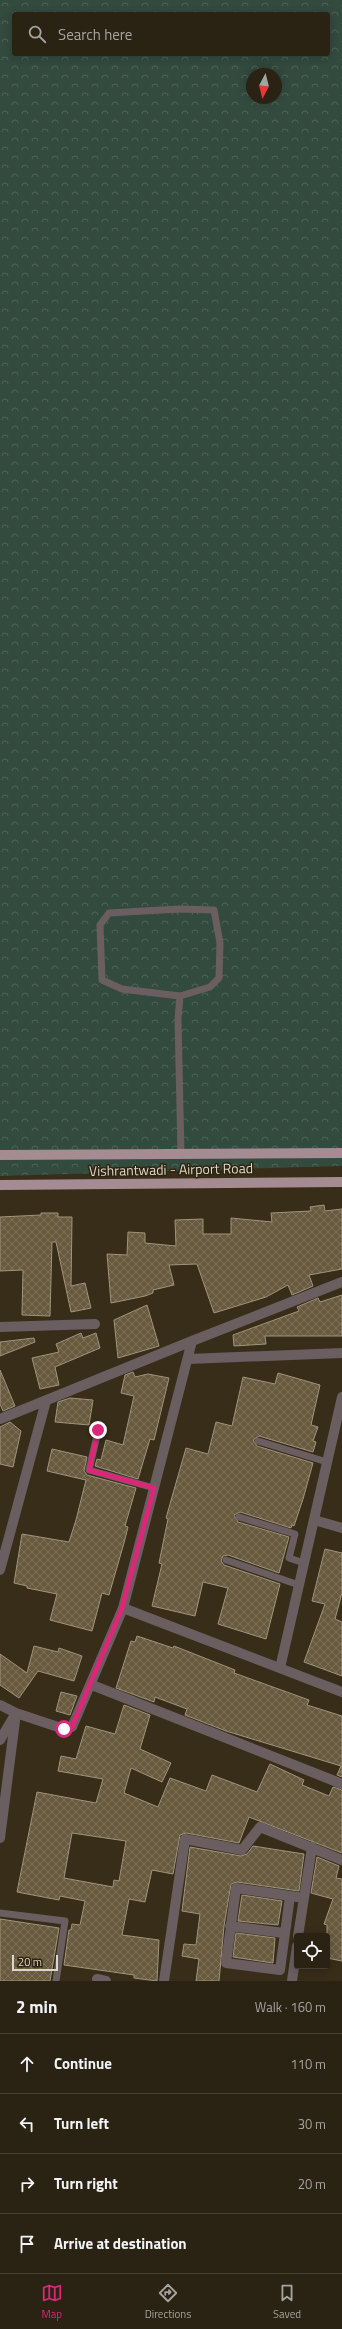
<!DOCTYPE html>
<meta charset="utf-8">
<style>
body{margin:0;font-family:"Titillium Web",sans-serif;background:#322a1c;color:#f1f3f6}
.controls{position:absolute;right:12px;bottom:12px;display:grid;overflow:hidden;border-radius:4px;box-shadow:0 2px 10px #0003}
.controls button{width:36px;height:36px;display:grid;place-items:center;padding:0;border:0;border-bottom:1px solid #463f33;background:#2a2213;color:#f1f3f6;font:20px sans-serif}
.compass{position:absolute;left:246px;top:68px;width:36px;height:36px;border-radius:50%;background:#2a2213;box-shadow:0 2px 10px #0003;rotate:187deg}
.scale{position:absolute;left:12px;bottom:10px;width:46px;box-sizing:border-box;padding-left:4px;border:2px solid #ddd6ca;border-top:0;font-size:11px;line-height:14px;white-space:nowrap;color:#ddd6ca;-webkit-text-stroke:3px #2e240f;paint-order:stroke}
.stop{position:absolute;width:12px;height:12px;margin:-9px;border:3px solid #db2777;border-radius:50%;background:#fff}
.stop.end{background:#db2777;border-color:#fff;box-shadow:0 1px 4px #0008}
.list{margin:0;padding:0;list-style:none}
h2{display:flex;justify-content:space-between;align-items:center;height:52px;margin:0;padding:0 16px;font-size:17px}
h2 small{font-size:13px;font-weight:400;color:#a5a4a0}
.list li{display:grid;grid-template-columns:26px 1fr auto;gap:12px;align-items:center;box-sizing:border-box;height:60px;padding:0 16px;border-top:1px solid #463f33}
.list b{display:block;font-size:15px;white-space:nowrap}
.list em{font-size:13px;font-style:normal;color:#a5a4a0}
.icon{flex:none;width:22px;height:22px;fill:none;stroke:currentColor;stroke-width:2;stroke-linecap:round;stroke-linejoin:round}
.map{position:relative;flex:none;width:342px;height:1981px;overflow:hidden}
.search{position:absolute;background:#2a2213;box-shadow:0 2px 10px #0003;left:12px;right:12px;top:12px;height:44px;display:flex;align-items:center;gap:10px;box-sizing:border-box;padding:0 14px;border-radius:4px;color:#a5a4a0;font-size:15px}
.sheet{height:292px;background:#2a2213}
nav{display:flex;justify-content:space-around;align-items:center;box-sizing:border-box;height:56px;border-top:1px solid #463f33;background:#2a2213;font-size:11px;color:#a5a4a0}
nav a{display:grid;justify-items:center;gap:2px}
nav .on{color:#db2777}
.map>svg:first-child{display:block}
.forest{fill:url(#forest-crowns);fill-rule:evenodd}
.building{fill:url(#building-cross-hatch);stroke:#a1947d;fill-rule:evenodd}
.lines{fill:none;stroke-linecap:round;stroke-linejoin:round}
.service{stroke:#6a5e61;stroke-width:7}
.minor{stroke:#6a5e61;stroke-width:10}
.primary{stroke:#a48c92;stroke-width:10}
.route{stroke:#db2777;stroke-width:5}
.labels{text-anchor:middle;dominant-baseline:central;stroke-width:3;stroke-linejoin:round;paint-order:stroke}
.street-label{font-size:14px;fill:#ddd6ca;stroke:#2e240f}
</style>
<div class="map">
<svg width="342" height="1981" viewBox="0 0 342 1981">
<defs>
<pattern id="forest-crowns" width="20" height="18" patternUnits="userSpaceOnUse"><rect width="20" height="18" fill="#334a3f"/><path d="M2 6a3 3 0 1 1 6 0M12 15a3 3 0 1 1 6 0" fill="none" stroke="#506359"/></pattern>
<pattern id="building-cross-hatch" width="8" height="8" patternUnits="userSpaceOnUse"><rect width="8" height="8" fill="#685a3f"/><path d="M0 0l8 8M0 8l8-8" fill="none" stroke="#7d7159"/></pattern>
</defs>
<rect width="100%" height="100%" fill="#382d19"/>
<path class="forest" d="M0,0H342V1166L0,1176ZM14,14H328V54H14ZM252,74H276V98H252Z"/>
<path class="building" d="M324,1205L325,1211L342,1209V1269L309,1275L313,1286L292,1295L288,1285L266,1297L214,1313L197,1264L169,1265L174,1285L153,1290V1293L145,1296L111,1303L107,1254L127,1255L128,1232L145,1233V1243L176,1246L175,1220L203,1219V1234H231V1218L272,1222L271,1213L311,1211L310,1207Z
M41,1213H58V1217H72L71,1286L85,1283L91,1308L71,1312L56,1242H52L50,1316L22,1315L23,1270L0,1271V1217L41,1215Z
M342,1295V1336H265L266,1344L234,1346L233,1335L299,1311L297,1307L318,1298L320,1302Z
M147,1305L159,1346L118,1358L114,1320Z
M81,1333L83,1338L96,1333L100,1348L55,1367L59,1385L40,1389L32,1358L59,1352L56,1344Z
M34,1338L35,1342L0,1356V1342Z
M0,1370L15,1406L3,1411L0,1404Z
M133,1372L135,1377L148,1374L169,1378L154,1440L150,1439L138,1479L95,1466L97,1459L101,1460L106,1440L123,1445L134,1396L121,1393L125,1375Z
M278,1373L320,1385L311,1425L318,1427L313,1441L316,1442L313,1452L259,1436L253,1440L257,1446L313,1463L303,1499L294,1526L292,1525L291,1528L240,1512L234,1515L238,1522L289,1537L279,1573L228,1555L223,1556L221,1561L224,1565L280,1584L266,1639L218,1624L228,1588L203,1582L195,1616L152,1606L162,1564L159,1563L168,1519L166,1518L186,1448L208,1454L216,1422L232,1426L243,1377L275,1384Z
M70,1398L93,1400L89,1425L55,1422L58,1402Z
M10,1422L21,1431L13,1467L0,1464V1427Z
M52,1449L87,1457L84,1471L87,1475L136,1488L125,1526L128,1527L124,1543L109,1595L102,1593L92,1631L50,1620L57,1594L27,1588V1586L14,1583L22,1534L69,1542L76,1520L86,1480L47,1471Z
M325,1549L342,1553V1593L335,1619L342,1622V1676L304,1662L325,1604L312,1601Z
M137,1636L173,1648L174,1646L235,1670L234,1673L309,1700L307,1705L342,1716V1777L337,1775L341,1766L226,1731L185,1715L187,1709L155,1697L154,1702L116,1688L131,1641L135,1642Z
M34,1646L58,1652L59,1648L82,1656L74,1681L38,1671L19,1698L0,1685V1654L27,1673Z
M61,1692L77,1696L70,1715L56,1711Z
M124,1705L150,1715L140,1749L171,1763L162,1782L131,1768L124,1793L158,1807L170,1778L206,1791L212,1775L257,1792L270,1764L304,1780L302,1785L329,1796L333,1787L342,1790V1853L249,1817L239,1843L186,1833L180,1835L173,1874L152,1870L145,1902L129,1899L122,1935L159,1940L157,1981L134,1978V1975L64,1965L69,1930H71L72,1924L80,1925L85,1901L60,1896L59,1900L17,1892L37,1792L96,1803L103,1779L58,1771L61,1756L76,1759L86,1726L115,1734ZM72,1833L126,1841L119,1881L114,1880L113,1887L64,1878Z
M253,1846L304,1854L299,1891L237,1882L231,1884L224,1926L219,1981H196L199,1959L182,1956L184,1944L196,1945L200,1914L182,1911L190,1847L241,1856L247,1854Z
M317,1857L339,1866L336,1878L342,1879V1961L327,1958V1925L324,1924L333,1899L311,1893Z
M242,1895L282,1901L278,1925L238,1921Z
M0,1919L59,1928L50,1981H0Z
M236,1933L275,1938L273,1963L233,1957Z"/>
<g class="lines">
<path class="service" d="M180,996L122,989L102,980L100,925L109,913L179,909L214,910L220,943L219,978L210,987L180,996L178,1019L181,1154
M98,1431L89,1470L154,1488
M258,1441L327,1462
M239,1517L295,1534L289,1558L304,1563
M226,1560L299,1585
M0,1913L65,1921L56,1981"/>
<path class="minor" d="M0,1327L95,1324
M188,1359L342,1353
M0,1419L192,1341L342,1282
M314,1520L342,1528
M0,1570L46,1401
M123,1608L342,1692
M280,1668L342,1397
M92,1685L342,1784
M0,1705L16,1713L64,1729L72,1727L123,1608L192,1341
M0,1740L13,1718
M0,1838L16,1713
M290,1896L280,1970L226,1963L236,1888L304,1898
M230,1926L284,1933
M298,1936L312,1847
M97,1979L106,1981
M164,1981L185,1839L242,1850L260,1827L342,1860
M292,1981L297,1946"/>
<path class="primary" d="M0,1155L342,1153
M0,1185L342,1182"/>
</g>
<g class="lines">
<path class="route" d="M64,1729L72,1727L122,1608L154,1488L89,1470L98,1430"/>
</g>
<g class="labels">
<g class="street-label">
<text transform="translate(171 1169) rotate(-1)">Vishrantwadi - Airport Road</text>
</g>
</g>
</svg>
<div class="controls">
<button><svg class="icon" aria-label="locate" viewBox="0 0 24 24"><circle cx="12" cy="12" r="6"/><path d="M12 2v4M12 18v4M2 12h4M18 12h4"/></svg></button>
</div>
<svg class="compass" viewBox="-18 -18 36 36"><path d="M0-13l5 13h-10z" fill="#e53935"/><path d="M0 13l5-13h-10z" fill="#a5a4a0"/></svg>
<div class="scale">20 m</div>
<div class="stop" style="left:64px;top:1729px"></div>
<div class="stop end" style="left:98px;top:1430px"></div>
<div class="search"><svg class="icon" aria-label="search" viewBox="0 0 24 24"><circle cx="10" cy="10" r="6"/><path d="M15 15l6 6"/></svg>Search here</div>
</div>
<section class="sheet">
<h2>2 min<small>Walk · 160 m</small></h2>
<ul class="list">
<li><svg class="icon" aria-label="ahead" viewBox="0 0 24 24"><path d="M12 20V5M6 11l6-6 6 6"/></svg><div><b>Continue</b></div><em>110 m</em></li>
<li><svg class="icon" aria-label="left" viewBox="0 0 24 24"><path d="M17 20v-9H6M10 6l-5 5 5 5"/></svg><div><b>Turn left</b></div><em>30 m</em></li>
<li><svg class="icon" aria-label="right" viewBox="0 0 24 24"><path d="M7 20v-9h11M14 6l5 5-5 5"/></svg><div><b>Turn right</b></div><em>20 m</em></li>
<li><svg class="icon" aria-label="arrive" viewBox="0 0 24 24"><path d="M6 21V4h12l-3 4 3 4H6"/></svg><div><b>Arrive at destination</b></div></li>
</ul>
</section>
<nav>
<a class="on"><svg class="icon" aria-label="map" viewBox="0 0 24 24"><path d="M3 6l6-2 6 2 6-2v14l-6 2-6-2-6 2zM9 4v14M15 6v14"/></svg>Map</a>
<a><svg class="icon" aria-label="directions" viewBox="0 0 24 24"><path d="M12 3l9 9-9 9-9-9zM9 14v-3h6M13 9l2 2-2 2"/></svg>Directions</a>
<a><svg class="icon" aria-label="saved" viewBox="0 0 24 24"><path d="M7 4h10v16l-5-4-5 4z"/></svg>Saved</a>
</nav>
